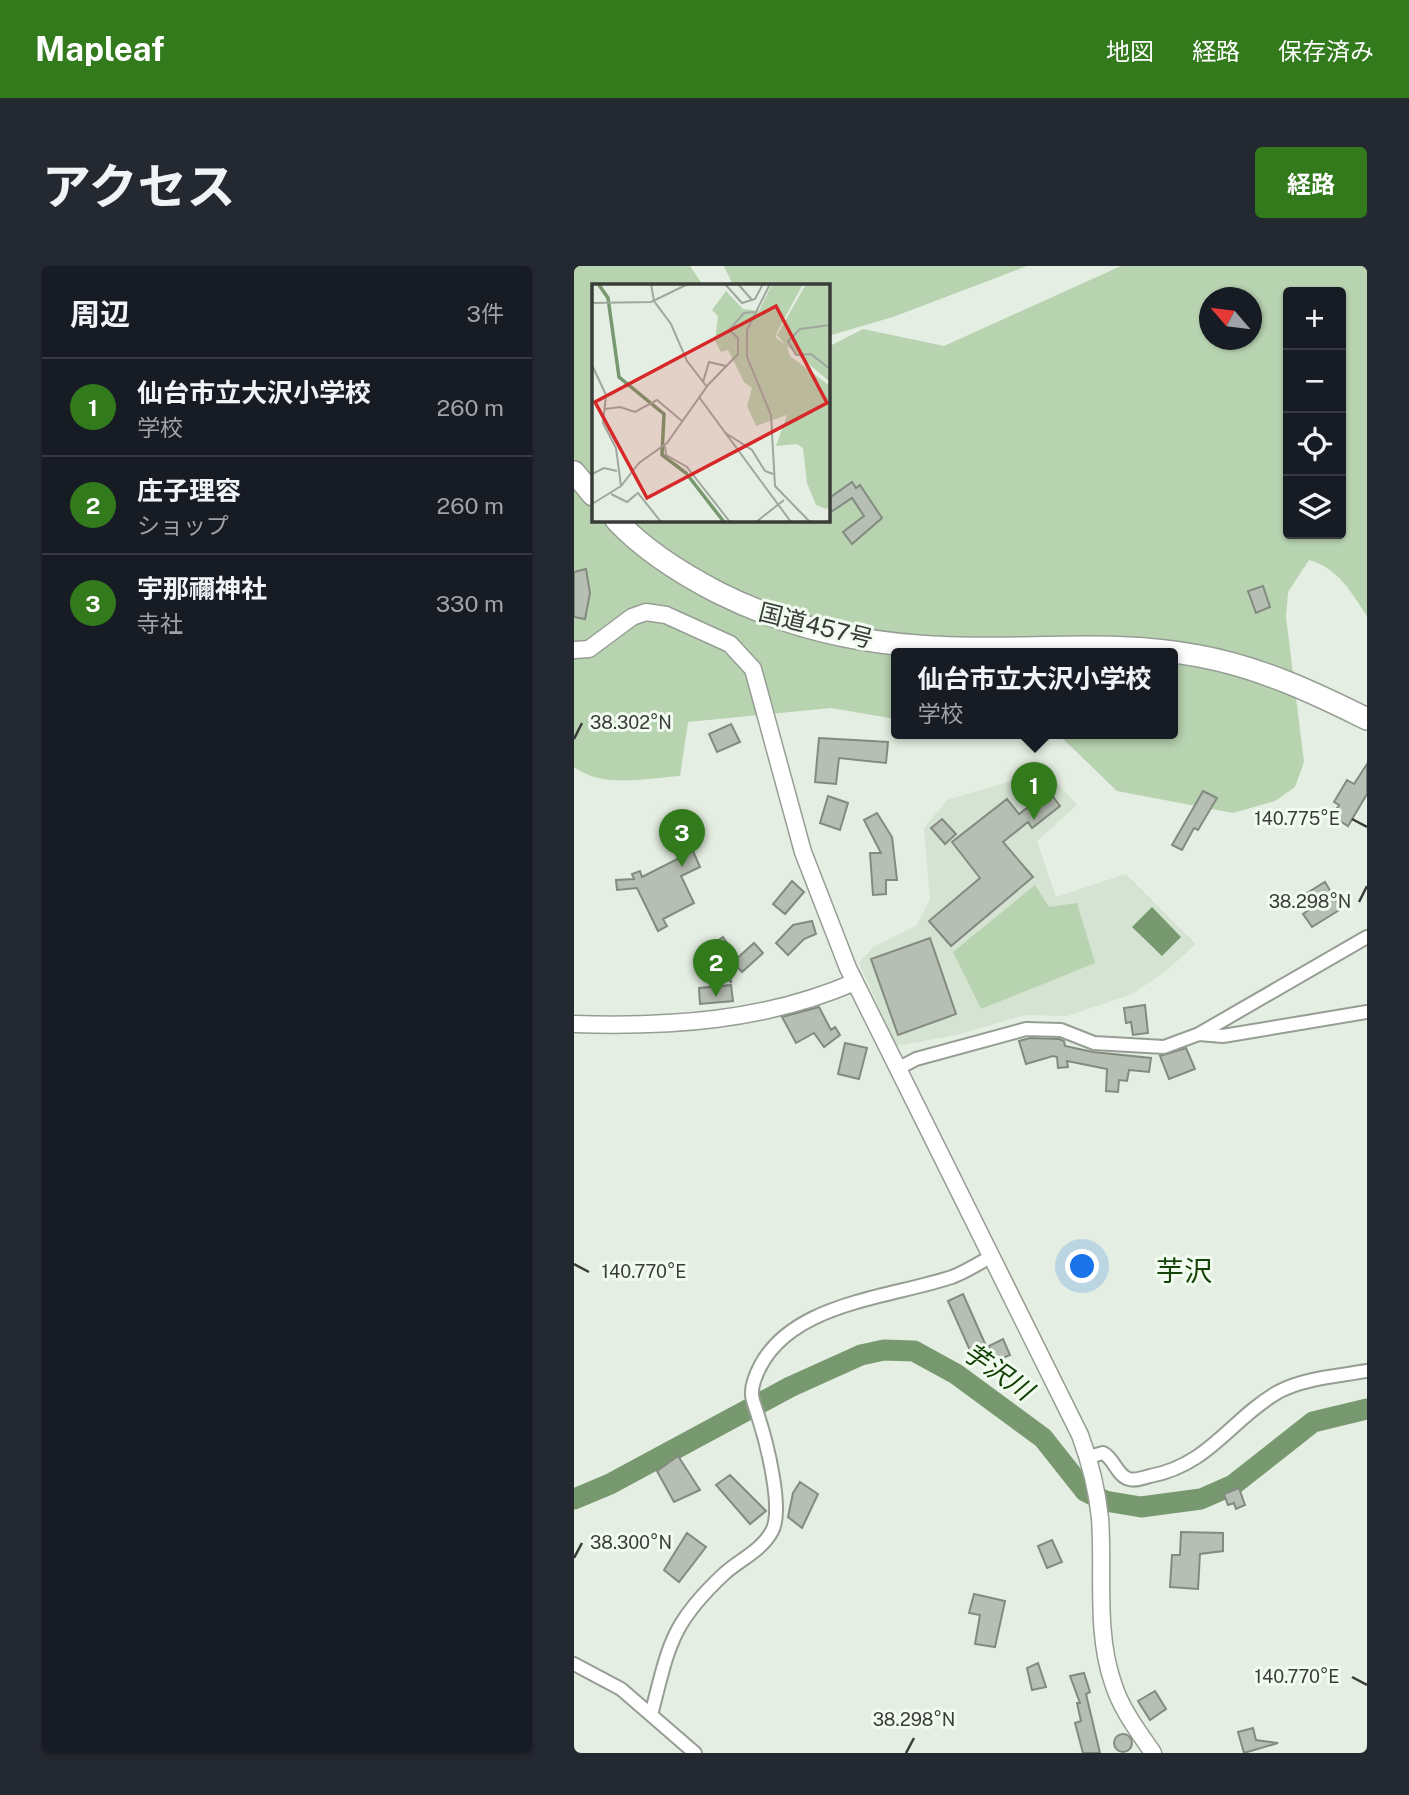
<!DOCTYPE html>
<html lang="ja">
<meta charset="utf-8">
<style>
body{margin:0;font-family:"Public Sans","Noto Sans JP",sans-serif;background:#242831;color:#f1f3f6}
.controls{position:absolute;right:21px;top:21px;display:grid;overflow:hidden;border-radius:7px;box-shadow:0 2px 5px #0004}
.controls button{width:63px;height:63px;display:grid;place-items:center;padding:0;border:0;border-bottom:2px solid #363941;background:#171b24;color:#f1f3f6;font:35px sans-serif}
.compass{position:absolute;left:625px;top:21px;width:63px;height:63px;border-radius:50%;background:#171b24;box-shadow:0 2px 5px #0004;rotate:298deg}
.you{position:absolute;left:509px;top:1001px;width:24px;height:24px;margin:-18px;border:5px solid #fff;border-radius:50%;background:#1a73e8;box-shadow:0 0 0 10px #1a73e833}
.badge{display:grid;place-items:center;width:46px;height:46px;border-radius:50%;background:#337a1d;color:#fff;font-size:23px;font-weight:700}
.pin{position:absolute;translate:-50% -58px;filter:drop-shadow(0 2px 4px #0008)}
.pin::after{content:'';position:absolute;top:37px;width:24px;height:21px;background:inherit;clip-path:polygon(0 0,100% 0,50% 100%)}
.popup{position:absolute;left:317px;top:382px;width:287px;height:91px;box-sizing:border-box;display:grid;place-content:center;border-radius:7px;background:#171b24;filter:drop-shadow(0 2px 5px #0005);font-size:23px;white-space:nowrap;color:#9ea1a6}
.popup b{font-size:26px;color:#f1f3f6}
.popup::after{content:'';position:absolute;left:50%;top:100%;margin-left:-14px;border:14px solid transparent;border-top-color:#171b24}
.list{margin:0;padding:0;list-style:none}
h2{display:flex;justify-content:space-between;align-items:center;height:91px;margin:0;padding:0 28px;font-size:30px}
h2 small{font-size:23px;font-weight:400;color:#9ea1a6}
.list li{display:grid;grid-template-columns:46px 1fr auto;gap:21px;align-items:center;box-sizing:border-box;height:98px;padding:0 28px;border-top:2px solid #363941}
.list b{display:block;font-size:26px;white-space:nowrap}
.list p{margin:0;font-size:23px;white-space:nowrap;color:#9ea1a6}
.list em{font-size:23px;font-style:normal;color:#9ea1a6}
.icon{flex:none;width:38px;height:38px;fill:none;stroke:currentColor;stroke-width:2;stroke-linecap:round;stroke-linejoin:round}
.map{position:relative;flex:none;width:793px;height:1487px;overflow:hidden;border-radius:7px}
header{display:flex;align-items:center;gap:42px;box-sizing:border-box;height:98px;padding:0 35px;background:#337a1d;color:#fff}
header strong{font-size:33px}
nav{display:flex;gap:38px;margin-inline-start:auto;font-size:24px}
.intro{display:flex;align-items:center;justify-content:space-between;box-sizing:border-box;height:168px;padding:0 42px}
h1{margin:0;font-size:49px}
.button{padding:18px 32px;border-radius:7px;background:#337a1d;color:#fff;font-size:24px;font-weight:700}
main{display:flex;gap:42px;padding:0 42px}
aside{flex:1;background:#171b24;border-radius:7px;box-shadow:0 2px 5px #0004}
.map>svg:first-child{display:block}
.built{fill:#d5e3d2}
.green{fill:#b7d3b0;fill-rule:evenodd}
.water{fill:#789970}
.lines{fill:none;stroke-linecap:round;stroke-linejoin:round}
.river{stroke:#789970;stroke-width:21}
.building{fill:#b7bfb4;stroke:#838b81;stroke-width:2}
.street-casing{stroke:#969e94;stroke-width:16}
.secondary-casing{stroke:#969e94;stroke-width:19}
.highway-casing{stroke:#969e94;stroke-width:24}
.street{stroke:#fff;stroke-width:12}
.secondary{stroke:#fff;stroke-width:16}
.highway{stroke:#fff;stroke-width:21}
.ticks{fill:none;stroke:#393c38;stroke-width:2.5}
.labels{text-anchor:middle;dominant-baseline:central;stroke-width:6;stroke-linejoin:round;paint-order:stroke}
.street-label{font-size:24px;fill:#393c38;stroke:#f2fbf0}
.water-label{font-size:26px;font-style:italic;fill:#113f02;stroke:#f2fbf0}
.quarter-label{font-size:28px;fill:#154206;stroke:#f2fbf0}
.inset-river{fill:none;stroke:#789970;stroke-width:3.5}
.inset-road{fill:none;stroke:#a0a79e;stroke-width:2}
.view{fill:#d62828;fill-opacity:0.15;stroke:#d62828;stroke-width:3.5}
.inset-edge{fill:none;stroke:#393c38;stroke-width:3.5}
.ticks-label{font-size:18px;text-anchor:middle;fill:#393c38;stroke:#f2fbf0;stroke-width:6;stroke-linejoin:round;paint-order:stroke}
</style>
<header>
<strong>Mapleaf</strong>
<nav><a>地図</a><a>経路</a><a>保存済み</a></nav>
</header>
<div class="intro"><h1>アクセス</h1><a class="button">経路</a></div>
<main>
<aside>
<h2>周辺<small>3件</small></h2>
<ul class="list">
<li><span class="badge">1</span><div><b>仙台市立大沢小学校</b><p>学校</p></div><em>260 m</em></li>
<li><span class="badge">2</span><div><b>庄子理容</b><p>ショップ</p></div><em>260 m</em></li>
<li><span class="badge">3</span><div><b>宇那禰神社</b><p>寺社</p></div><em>330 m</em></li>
</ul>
</aside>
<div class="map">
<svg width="793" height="1487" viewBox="0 0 793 1487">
<rect width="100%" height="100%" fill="#e5eee2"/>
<path class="built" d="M477,510L503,539L463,575L482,631L552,608L622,678L592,705L558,728L493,750L451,749L382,769L322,780L285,697L298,682L343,659L356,633L350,562L373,534L451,511Z"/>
<path class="green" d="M0,0H116L129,19H19V254H254V81L289,63L370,80L547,0H793V350C777,326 764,302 735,294L714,326L712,351L730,496L721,521L701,535L659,547L543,525L484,468H598V388H322V453L257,442L114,456L106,510C71,512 30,523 0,501ZM714,26H767V268H714ZM636,32H678V74H636Z
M150,0H453L319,51L254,70V19H159Z
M461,619L475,641L503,637L521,697L407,743L379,686Z"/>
<path class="water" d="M578,641L607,671L588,690L558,661Z"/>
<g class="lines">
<path class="river" d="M0,1233L36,1218L216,1121L287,1089L310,1084L340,1085L382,1108L469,1172L511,1225L531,1235L567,1241L627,1233L659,1219L739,1156L793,1143"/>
</g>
<path class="building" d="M278,216L282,222L286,219L308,252L278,278L269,266L290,250L278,232L254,248V233Z
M12,303L16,327L11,353L0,351V306Z
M689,320L696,341L682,347L674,325Z
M157,458L166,476L143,486L135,468Z
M245,472L314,476L312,497L265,492L262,518L241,516Z
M793,498V528L774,560L758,550L765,539L760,536L773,514L780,518Z
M475,525L486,540L458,562L454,556L429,576L459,611L377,680L355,655L406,612L378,576L433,533L445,548Z
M629,525L643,532L624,564L620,562L608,584L598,579Z
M254,530L274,537L266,564L246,557Z
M303,547L318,571L323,614H312V628L299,629L296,587H307L290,554Z
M368,553L382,568L371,578L357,562Z
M119,585L126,601L107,610L120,637L89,653L93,660L84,665L63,622L43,624L42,614L60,613L58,608L66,605L68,611Z
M218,615L230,626L211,648L199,638Z
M751,616L767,643L738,661L729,648L736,643L728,630Z
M238,655L242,668L230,673L214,689L202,677L219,659Z
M149,671L154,678L157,717L136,680Z
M356,672L382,748L324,769L297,693Z
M180,677L189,687L168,706L159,696Z
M157,719L159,735L126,738L125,722Z
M571,739L574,767L559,769L557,756L552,757L550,742Z
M245,741L257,764L261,761L266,769L250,781L240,767L222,777L208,751Z
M456,772L485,773L490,775L491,780L519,786L577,792L575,806L555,804L553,815L545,814L544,826L532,825L533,803L493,795L494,801L484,802L483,791L479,790L452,798L445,775Z
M271,777L293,782L285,813L264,808Z
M612,782L621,803L595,813L586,790Z
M389,1028L413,1082L398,1089L374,1035Z
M429,1073L436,1089L422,1095L415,1080Z
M104,1190L126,1224L100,1236L83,1205Z
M156,1209L192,1245L176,1258L142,1219Z
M226,1216L244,1228L228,1262L214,1251L219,1227Z
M665,1222L671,1239L662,1243L660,1237L654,1239L650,1228Z
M607,1266L649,1267V1285L626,1288L624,1323L596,1321L598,1289H606Z
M113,1267L132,1281L105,1316L90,1304Z
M478,1274L488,1296L473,1302L464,1280Z
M400,1328L431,1335L421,1381L401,1378L406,1349L395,1347Z
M464,1397L472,1421L458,1424L453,1402Z
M510,1407L516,1426L512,1428L526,1487H509L501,1457L507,1455L503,1437H506L496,1410Z
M581,1425L592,1443L576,1454L564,1435Z
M679,1462L682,1474L704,1477L670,1487L664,1466Z
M540 1477a9 9 0 1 1 18 0a9 9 0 1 1-18 0Z"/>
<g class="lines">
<defs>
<path id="street" d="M625,768L649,770L793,746
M325,802L342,793L452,763L487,764L520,777L590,781L625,768L793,671
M515,1191L529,1187C540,1192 543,1210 555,1213C561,1215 569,1212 576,1210C635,1199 656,1154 704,1126C730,1112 765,1110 793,1105
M0,1398L47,1423L121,1487
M77,1449C95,1380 96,1358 151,1307C167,1293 188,1284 198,1265C210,1243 192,1174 184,1150C180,1136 175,1130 180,1115C205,1037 312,1033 378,1011C391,1006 404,998 416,991"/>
<path id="secondary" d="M0,384L15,383L58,351L72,346L92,349L156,378L179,403L229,586L274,702L506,1169C516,1196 523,1223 526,1252C530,1306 521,1365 539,1417C547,1443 564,1465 579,1487
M0,758C97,761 191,755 281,716"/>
<path id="highway" d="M0,206L19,229
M42,254C71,285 108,308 145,327C207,358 275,375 344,380C437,388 533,372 625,390C685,401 739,426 793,453"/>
</defs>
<use href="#street" class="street-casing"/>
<use href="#secondary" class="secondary-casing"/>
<use href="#highway" class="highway-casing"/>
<use href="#street" class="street"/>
<use href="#secondary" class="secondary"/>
<use href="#highway" class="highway"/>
</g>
<path class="ticks" d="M0,473L8,457M778,553L793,561M785,636L793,620M0,998L15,1006M0,1292L8,1277M778,1411L793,1419M332,1487L340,1472"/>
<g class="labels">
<g class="street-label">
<text transform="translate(242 359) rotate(14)">国道457号</text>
</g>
<g class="water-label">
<text transform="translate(424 1105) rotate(35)">芋沢川</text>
</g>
<g class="quarter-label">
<text x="610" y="1004">芋沢</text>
</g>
</g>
<g transform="translate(18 18)">
<rect width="238" height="238" fill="#e5eee2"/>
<path d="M180,0H211L185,48L184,54L193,60L185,51L214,0H238V98L195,62L198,72L238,102V222L234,225L224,221L215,199L211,164L205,160L184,162L195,131L164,142L155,122L160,104L152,98L136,66L129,68L123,57L126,32L120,26L134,7L151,25L167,27Z" fill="#b7d3b0"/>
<path class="inset-river" d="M7,1L16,14L27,93L72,130L70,171L94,189L132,238"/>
<path class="inset-road" d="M59,0L62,17L79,40L95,77L115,103M133,0L150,19L163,15L171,0M146,0L160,16M178,0L155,46V73L179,131L183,202L218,238M0,19L59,18L96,0M238,41L208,45L196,57L204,71L219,70L238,85M0,81L14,111L11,139L24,164L29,202M111,98L117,78L134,82M107,113L199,238M13,125L28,123L43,128L65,116L90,137M132,148L160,166L173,187L181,190M73,162L74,171L95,183L138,238M0,190L12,184L25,187M19,210L35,218L46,209L69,238M0,220L29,202L47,179L75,159L116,101L146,70V54L137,46L152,29L162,28M164,238L192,216"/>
<path class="view" d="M184,22L235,119L55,214L3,118Z"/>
<rect width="238" height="238" class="inset-edge"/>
</g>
<g class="ticks-label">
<text x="57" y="463">38.302°N</text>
<text x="723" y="559">140.775°E</text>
<text x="736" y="642">38.298°N</text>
<text x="70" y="1012">140.770°E</text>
<text x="57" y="1283">38.300°N</text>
<text x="723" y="1417">140.770°E</text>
<text x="340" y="1460">38.298°N</text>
</g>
</svg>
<div class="controls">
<button>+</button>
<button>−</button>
<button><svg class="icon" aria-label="locate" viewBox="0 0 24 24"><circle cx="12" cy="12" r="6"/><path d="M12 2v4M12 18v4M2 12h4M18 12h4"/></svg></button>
<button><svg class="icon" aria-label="layers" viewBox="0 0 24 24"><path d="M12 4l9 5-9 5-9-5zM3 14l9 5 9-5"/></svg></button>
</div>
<svg class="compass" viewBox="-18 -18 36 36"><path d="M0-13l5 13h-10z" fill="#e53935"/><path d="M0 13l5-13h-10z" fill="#9ea1a6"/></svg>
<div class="you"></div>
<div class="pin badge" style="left:460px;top:554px">1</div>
<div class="popup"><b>仙台市立大沢小学校</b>学校</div>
<div class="pin badge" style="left:142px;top:731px">2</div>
<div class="pin badge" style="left:108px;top:601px">3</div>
</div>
</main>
